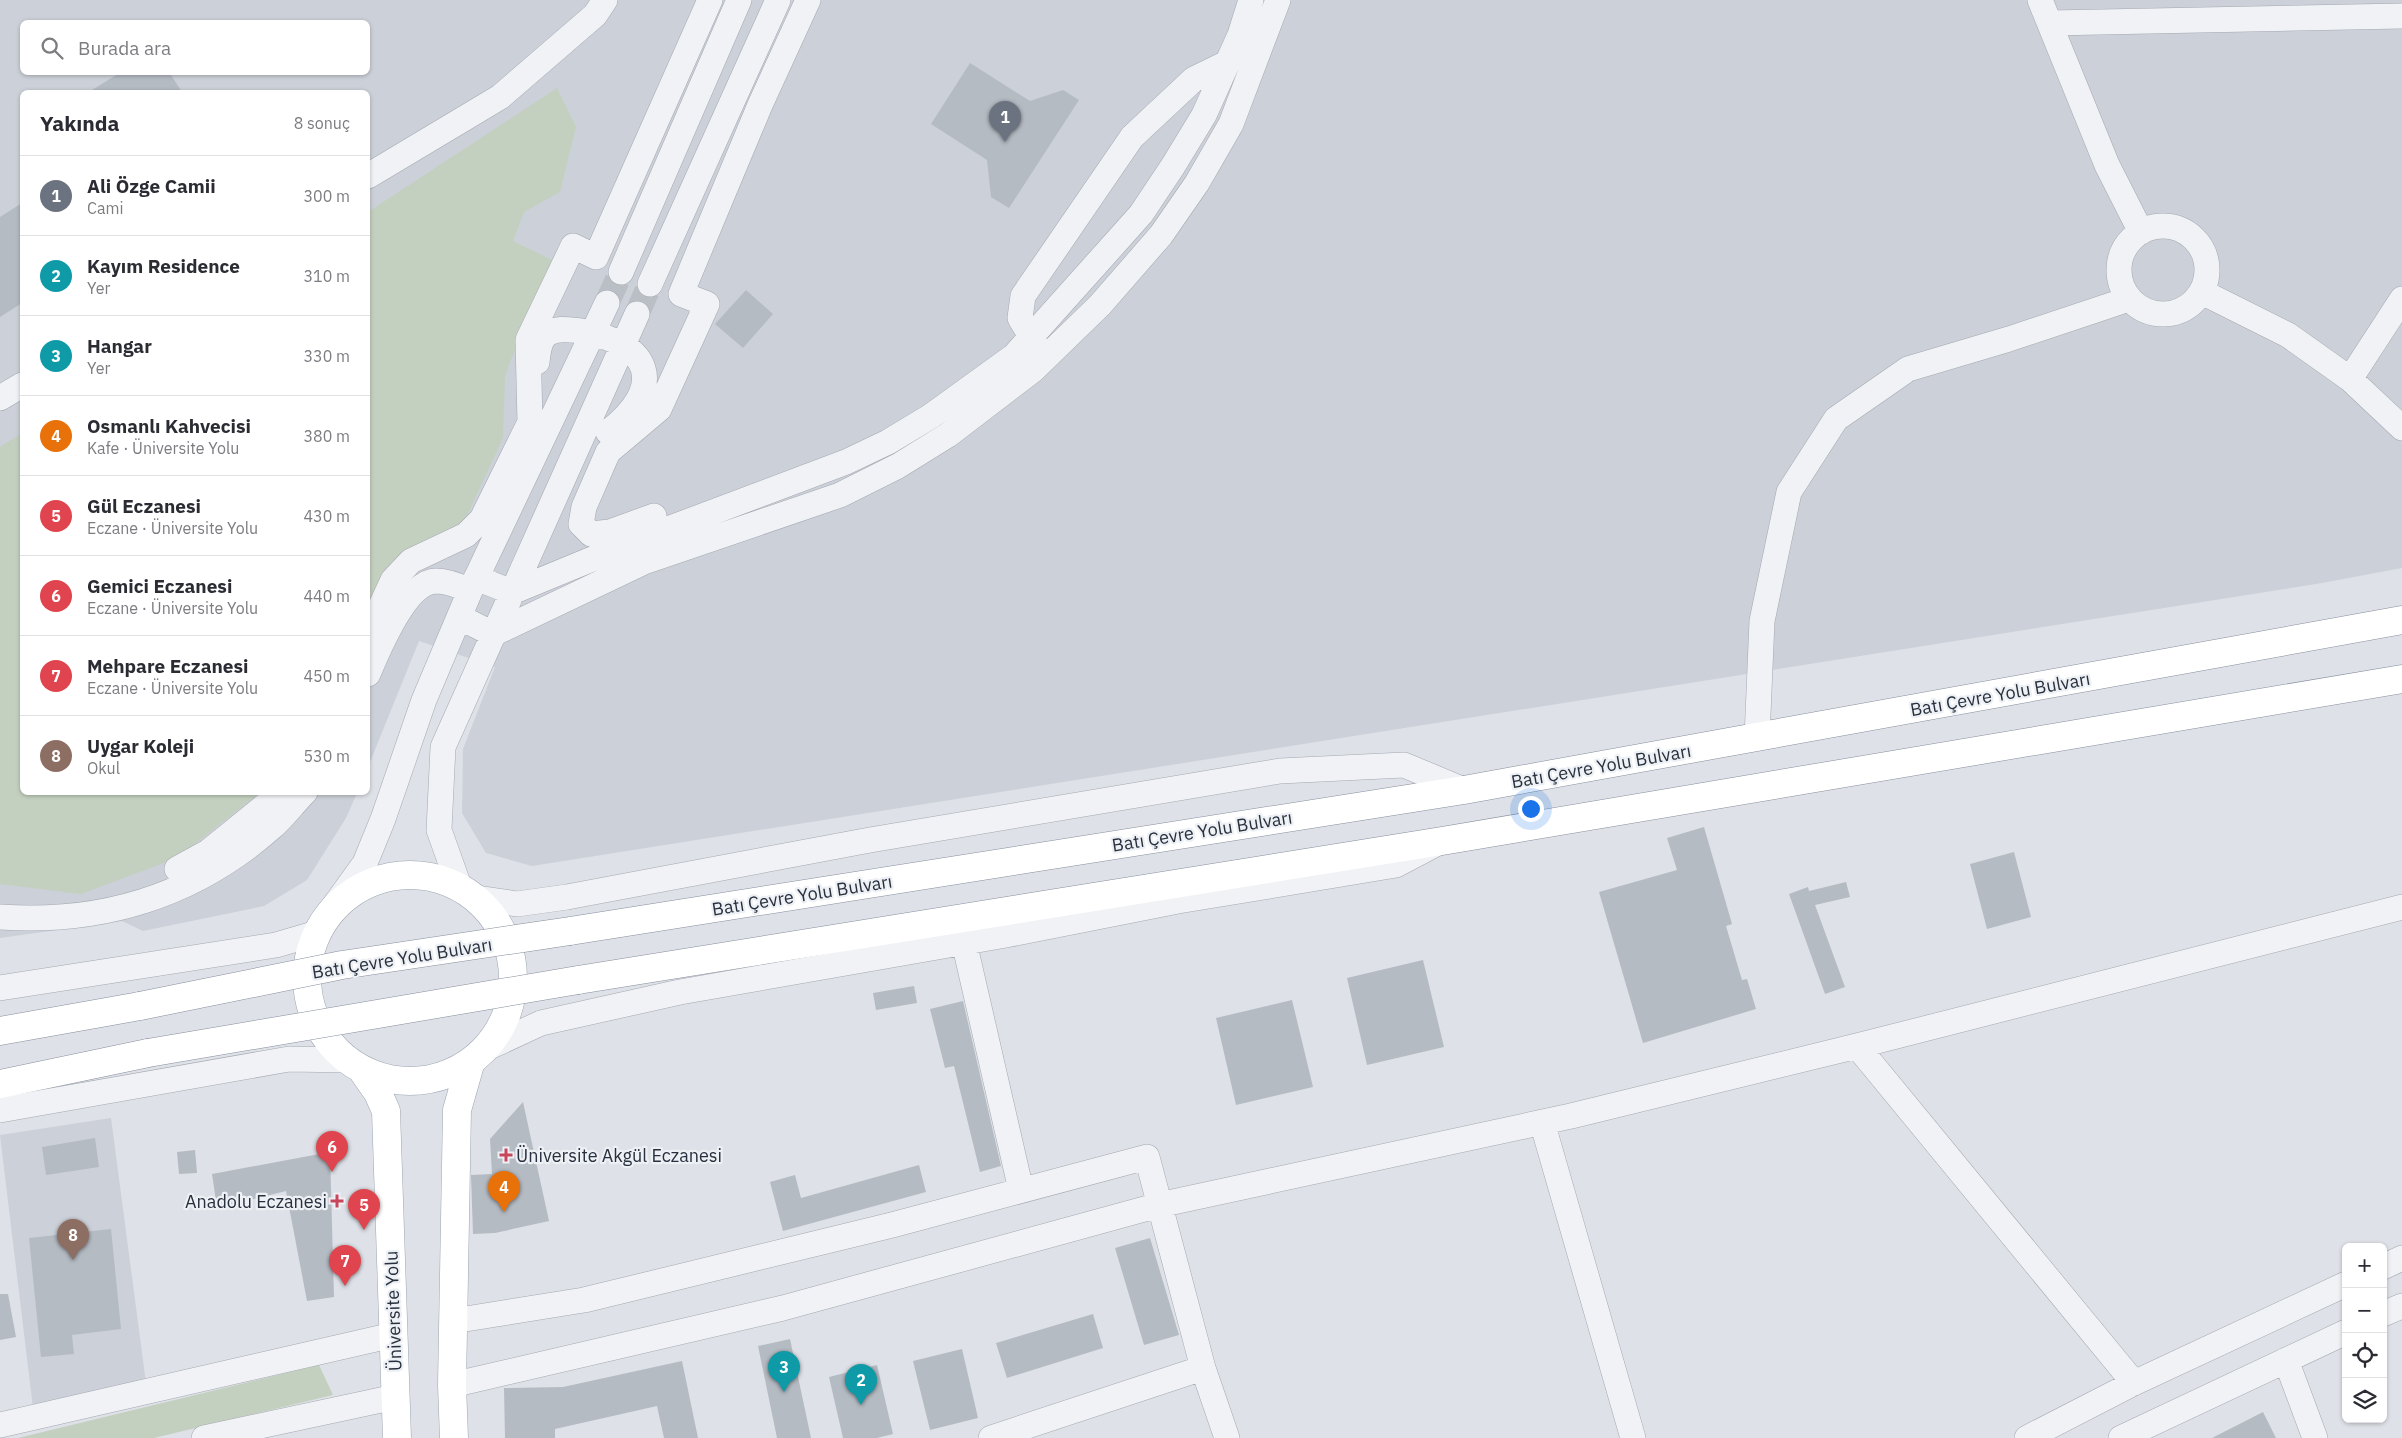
<!DOCTYPE html>
<html lang="tr">
<meta charset="utf-8">
<style>
body{margin:0;font-family:"IBM Plex Sans",sans-serif;background:#f7f7f7;color:#2b2b33}
.controls{position:absolute;right:15px;bottom:15px;display:grid;overflow:hidden;border-radius:8px;box-shadow:0 1px 4px #0004}
.controls button{width:45px;height:45px;display:grid;place-items:center;padding:0;border:0;border-bottom:1px solid #e1e1e2;background:#fff;color:#2b2b33;font:25px sans-serif}
.you{position:absolute;left:1530px;top:808px;width:18px;height:18px;margin:-12px;border:4px solid #fff;border-radius:50%;background:#1a73e8;box-shadow:0 0 0 8px #1a73e833}
.badge{display:grid;place-items:center;width:32px;height:32px;border-radius:50%;background:#c8465c;color:#fff;font-size:16px;font-weight:700}
.pin{position:absolute;translate:-50% -41px;filter:drop-shadow(0 1px 2px #0008)}
.pin::after{content:'';position:absolute;top:26px;width:18px;height:15px;background:inherit;clip-path:polygon(0 0,100% 0,50% 100%)}
.list{margin:0;padding:0;list-style:none}
h2{display:flex;justify-content:space-between;align-items:center;height:65px;margin:0;padding:0 20px;font-size:21px}
h2 small{font-size:16px;font-weight:400;color:#7c7c81}
.list li{display:grid;grid-template-columns:32px 1fr auto;gap:15px;align-items:center;box-sizing:border-box;height:80px;padding:0 20px;border-top:1px solid #e1e1e2}
.list b{display:block;font-size:19px;white-space:nowrap}
.list p{margin:0;font-size:16px;white-space:nowrap;color:#7c7c81}
.list em{font-size:16px;font-style:normal;color:#7c7c81}
.icon{flex:none;width:28px;height:28px;fill:none;stroke:currentColor;stroke-width:2;stroke-linecap:round;stroke-linejoin:round}
.map{position:relative;flex:none;width:2402px;height:1438px;overflow:hidden}
.search{position:absolute;background:#fff;box-shadow:0 1px 4px #0004;left:20px;top:20px;width:350px;height:55px;display:flex;align-items:center;gap:12px;box-sizing:border-box;padding:0 18px;border-radius:8px;color:#7c7c81;font-size:19px}
.panel{position:absolute;background:#fff;box-shadow:0 1px 4px #0004;left:20px;top:90px;width:350px;height:705px;border-radius:8px}
.map>svg:first-child{display:block}
.built{fill:#ccd0d8;fill-rule:evenodd}
.green{fill:#c4d0bf}
.building{fill:#b5bbc3}
.lines{fill:none;stroke-linecap:round;stroke-linejoin:round}
.minor-tunnel{stroke:#babec5;stroke-width:25;stroke-dasharray:25 12;stroke-linecap:butt}
.minor-casing{stroke:#a4a8b1;stroke-width:26}
.major-casing{stroke:#9da6b2;stroke-width:29}
.highway-casing{stroke:#868f9d;stroke-width:29}
.minor{stroke:#f0f2f5;stroke-width:25}
.major{stroke:#fff;stroke-width:28}
.highway{stroke:#fff;stroke-width:28}
.highway-bridge-casing{stroke:#868f9d;stroke-width:29;stroke-linecap:butt}
.highway-bridge{stroke:#fff;stroke-width:28}
.poi-dot{fill:#c8465c;stroke:#edf0f4;stroke-width:2}
.labels{text-anchor:middle;dominant-baseline:central;stroke-width:4.5;stroke-linejoin:round;paint-order:stroke}
.street-label{font-size:18px;fill:#28303d;stroke:#edf0f4}
.poi-label{font-size:18px;fill:#28303d;stroke:#edf0f4;text-anchor:start}
</style>
<div class="map">
<svg width="2402" height="1438" viewBox="0 0 2402 1438">
<rect width="100%" height="100%" fill="#dee1e7"/>
<path class="built" d="M0,0H2402V568L2322,583L532,866L486,853L462,813L463,749L495,667L419,641L368,767V92H22V792L357,793L346,818L307,880L264,906L143,931L122,921L0,938ZM22,22H368V72H22Z
M111,1118L146,1383L33,1408L0,1135Z"/>
<path class="green" d="M557,88L576,127L560,192L524,212L513,241L560,264L525,323L505,376L503,438L464,522L368,621V212Z
M22,433V792L259,793L177,858L81,894L0,884V447Z
M319,1365L333,1395L154,1438H18Z"/>
<path class="building" d="M970,63L1030,101L1063,90L1079,100L1009,208L991,197L987,160L931,124Z
M121,72H169L182,92H89Z
M22,203V303L0,317V217Z
M746,290L773,314L743,348L715,324Z
M1704,827L1732,924L1726,926L1742,980L1747,979L1756,1009L1643,1043L1599,892L1677,870L1667,838Z
M2014,852L2031,917L1987,929L1970,864Z
M1846,882L1850,897L1815,905L1845,987L1825,994L1789,894L1808,887L1809,891Z
M1423,960L1444,1047L1367,1065L1347,978Z
M914,986L917,1003L876,1010L873,993Z
M1292,1000L1313,1087L1236,1105L1216,1018Z
M963,1001L1001,1166L980,1172L954,1066L945,1068L930,1009Z
M523,1102L549,1221L495,1233L473,1234L471,1175L492,1174L490,1139Z
M95,1138L99,1167L46,1175L42,1147Z
M195,1150L197,1173L179,1174L177,1152Z
M330,1152L334,1297L307,1301L286,1191L217,1208L212,1174Z
M919,1165L926,1192L783,1231L770,1182L795,1175L801,1198Z
M111,1229L121,1329L72,1335L74,1354L41,1357L29,1238Z
M1150,1238L1179,1335L1144,1345L1115,1248Z
M0,1294H8L16,1337L0,1340Z
M1093,1314L1103,1348L1007,1378L996,1343Z
M790,1339L811,1438H777L758,1346Z
M962,1349L978,1418L930,1430L913,1361Z
M682,1361L698,1438H664L657,1406L555,1429V1438H505L504,1388L563,1387Z
M877,1365L893,1434L877,1438H843L829,1377Z
M2263,1412L2276,1438H2212Z"/>
<g class="lines">
<path class="minor-tunnel" d="M607,303L621,272
M637,314L650,284"/>
<defs>
<path id="minor" d="M2040,0L2107,165L2141,232
M2051,23L2402,16
M368,176L500,97L595,15L605,0
M2119 270a44 44 0 1 1 88 0a44 44 0 1 1-88 0Z
M621,272L739,0
M650,284L778,0
M2202,292L2288,335L2350,379L2402,428
M1039,350L1020,318L1023,296L1132,137L1194,79L1227,63
M537,362C538,353 539,340 547,334C557,327 570,330 581,331C652,343 667,387 608,432
M2350,379L2402,299
M0,398L22,385
M654,516L610,532L591,534L581,524L584,507L608,452L659,409L707,304L681,294L760,105L808,0
M476,578L512,592L636,541L846,462L888,442L931,416L1014,356L1141,214L1173,166L1204,115L1240,35L1251,0
M459,617L493,634L644,562L840,495L898,466L948,435L1033,370L1100,305L1161,235L1197,183L1231,124L1278,0
M368,634L393,580L411,561L466,535L482,519L530,422L528,340L573,246L596,257L710,0
M368,674C378,650 406,582 436,581C448,581 460,586 470,591
M1757,738L1762,621L1789,492L1836,419L1908,369L2009,339L2129,299
M177,869L208,852L282,792
M459,886L439,830L443,747L637,314
M477,898L517,904L567,897L870,840L1280,771L1404,765L1464,790
M0,917C101,924 194,896 271,828C283,818 293,804 305,792
M326,917L365,863L383,819L424,700L470,591L607,303
M964,942L1021,1190
M0,988L276,945L317,933
M1857,1046L2134,1383
M485,1049L541,1023L680,992L1006,935L1178,901L1396,865L1434,845
M0,1110L289,1059L348,1060
M1542,1122L1633,1438
M2383,1267L2402,1258
M2383,1314L2402,1306
M453,1321L584,1300L892,1225L1147,1157L1203,1368L1227,1438
M2286,1360L2315,1438
M452,1385L783,1308L1159,1205L1571,1116L1857,1046L2402,907
M0,1425L393,1335
M204,1438L395,1397
M991,1438L1203,1368
M2027,1438L2134,1383L2346,1284
M2121,1438L2346,1332"/>
<path id="major" d="M307 978a103 103 0 1 1 206 0a103 103 0 1 1-206 0Z
M362,1070L378,1093L386,1111L397,1438
M454,1438L452,1385L457,1110L471,1061"/>
<path id="highway" d="M570,931L1464,790L2402,620
M578,980L1442,841L2402,679
M0,1031L140,1006
M0,1084L148,1053"/>
</defs>
<use href="#minor" class="minor-casing"/>
<use href="#major" class="major-casing"/>
<use href="#highway" class="highway-casing"/>
<use href="#minor" class="minor"/>
<use href="#major" class="major"/>
<use href="#highway" class="highway"/>
<defs>
<path id="highway-bridge" d="M140,1006L342,965L570,931
M148,1053L578,980"/>
</defs>
<use href="#highway-bridge" class="highway-bridge-casing"/>
<use href="#highway-bridge" class="highway-bridge"/>
</g>
<g class="poi-dot">
<path d="M503.5 1147.5h5v5h5v5h-5v5h-5v-5h-5v-5h5z"/>
<path d="M334.5 1193.5h5v5h5v5h-5v5h-5v-5h-5v-5h5z"/>
</g>
<g class="labels">
<g class="street-label">
<text transform="translate(2000 694) rotate(-10)">Batı Çevre Yolu Bulvarı</text>
<text transform="translate(1601 766) rotate(-10)">Batı Çevre Yolu Bulvarı</text>
<text transform="translate(1202 831) rotate(-9)">Batı Çevre Yolu Bulvarı</text>
<text transform="translate(802 895) rotate(-9)">Batı Çevre Yolu Bulvarı</text>
<text transform="translate(402 958) rotate(-9)">Batı Çevre Yolu Bulvarı</text>
<text transform="translate(393 1311) rotate(-92)">Üniversite Yolu</text>
</g>
<g class="poi-label">
<text x="516" y="1155">Üniversite Akgül Eczanesi</text>
<text x="327" y="1201" text-anchor="end">Anadolu Eczanesi</text>
</g>
</g>
</svg>
<div class="controls">
<button>+</button>
<button>−</button>
<button><svg class="icon" aria-label="locate" viewBox="0 0 24 24"><circle cx="12" cy="12" r="6"/><path d="M12 2v4M12 18v4M2 12h4M18 12h4"/></svg></button>
<button><svg class="icon" aria-label="layers" viewBox="0 0 24 24"><path d="M12 4l9 5-9 5-9-5zM3 14l9 5 9-5"/></svg></button>
</div>
<div class="you"></div>
<div class="pin badge" style="left:1005px;top:142px;background:#6b7280">1</div>
<div class="pin badge" style="left:861px;top:1405px;background:#0f9aa8">2</div>
<div class="pin badge" style="left:784px;top:1392px;background:#0f9aa8">3</div>
<div class="pin badge" style="left:504px;top:1212px;background:#e8710a">4</div>
<div class="pin badge" style="left:364px;top:1230px;background:#e0444e">5</div>
<div class="pin badge" style="left:332px;top:1172px;background:#e0444e">6</div>
<div class="pin badge" style="left:345px;top:1286px;background:#e0444e">7</div>
<div class="pin badge" style="left:73px;top:1260px;background:#8d6e63">8</div>
<div class="search"><svg class="icon" aria-label="search" viewBox="0 0 24 24"><circle cx="10" cy="10" r="6"/><path d="M15 15l6 6"/></svg>Burada ara</div>
<section class="panel">
<h2>Yakında<small>8 sonuç</small></h2>
<ul class="list">
<li><span class="badge" style="background:#6b7280">1</span><div><b>Ali Özge Camii</b><p>Cami</p></div><em>300 m</em></li>
<li><span class="badge" style="background:#0f9aa8">2</span><div><b>Kayım Residence</b><p>Yer</p></div><em>310 m</em></li>
<li><span class="badge" style="background:#0f9aa8">3</span><div><b>Hangar</b><p>Yer</p></div><em>330 m</em></li>
<li><span class="badge" style="background:#e8710a">4</span><div><b>Osmanlı Kahvecisi</b><p>Kafe · Üniversite Yolu</p></div><em>380 m</em></li>
<li><span class="badge" style="background:#e0444e">5</span><div><b>Gül Eczanesi</b><p>Eczane · Üniversite Yolu</p></div><em>430 m</em></li>
<li><span class="badge" style="background:#e0444e">6</span><div><b>Gemici Eczanesi</b><p>Eczane · Üniversite Yolu</p></div><em>440 m</em></li>
<li><span class="badge" style="background:#e0444e">7</span><div><b>Mehpare Eczanesi</b><p>Eczane · Üniversite Yolu</p></div><em>450 m</em></li>
<li><span class="badge" style="background:#8d6e63">8</span><div><b>Uygar Koleji</b><p>Okul</p></div><em>530 m</em></li>
</ul>
</section>
</div>
